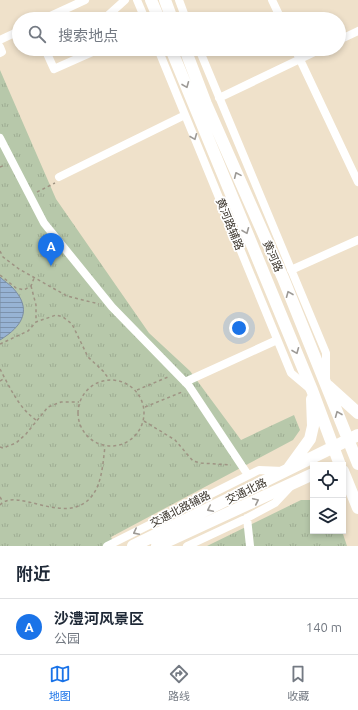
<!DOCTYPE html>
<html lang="zh">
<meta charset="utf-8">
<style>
body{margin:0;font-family:Ubuntu,"Noto Sans SC",sans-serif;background:#f2f2f3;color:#1f2937}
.controls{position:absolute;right:12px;bottom:12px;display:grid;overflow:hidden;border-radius:0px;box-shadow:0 2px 6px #0003}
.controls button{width:36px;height:36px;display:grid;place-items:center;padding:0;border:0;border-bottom:1px solid #e0e1e3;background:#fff;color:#1f2937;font:20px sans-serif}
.you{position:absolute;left:239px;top:328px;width:14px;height:14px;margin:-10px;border:3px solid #fff;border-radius:50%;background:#1a73e8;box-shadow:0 0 0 6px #1a73e833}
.badge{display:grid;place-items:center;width:26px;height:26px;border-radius:50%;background:#1a73e8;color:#fff;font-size:13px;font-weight:700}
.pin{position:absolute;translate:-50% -33px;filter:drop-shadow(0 1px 2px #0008)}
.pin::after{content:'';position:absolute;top:21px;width:14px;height:12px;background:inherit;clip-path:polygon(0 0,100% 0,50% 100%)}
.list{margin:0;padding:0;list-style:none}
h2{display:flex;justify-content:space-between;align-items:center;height:52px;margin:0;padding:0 16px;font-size:17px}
h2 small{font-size:13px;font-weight:400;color:#747a83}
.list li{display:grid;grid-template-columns:26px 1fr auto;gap:12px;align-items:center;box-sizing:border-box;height:56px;padding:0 16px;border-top:1px solid #e0e1e3}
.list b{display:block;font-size:15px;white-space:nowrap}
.list p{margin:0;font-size:13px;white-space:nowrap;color:#747a83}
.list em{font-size:13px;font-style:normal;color:#747a83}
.icon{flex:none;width:22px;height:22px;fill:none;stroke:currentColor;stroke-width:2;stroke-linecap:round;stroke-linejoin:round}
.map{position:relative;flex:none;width:358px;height:546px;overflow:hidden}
.search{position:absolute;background:#fff;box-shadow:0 2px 6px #0003;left:12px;right:12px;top:12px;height:44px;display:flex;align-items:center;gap:10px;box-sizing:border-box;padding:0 14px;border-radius:22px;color:#747a83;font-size:15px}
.sheet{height:108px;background:#fff}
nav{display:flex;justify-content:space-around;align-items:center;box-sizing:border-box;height:56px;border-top:1px solid #e0e1e3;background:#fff;font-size:11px;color:#747a83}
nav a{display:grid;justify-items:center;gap:2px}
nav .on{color:#1a73e8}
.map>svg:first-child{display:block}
.park{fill:url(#park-tufts)}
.water{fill:url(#water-rules);stroke:#7b8da2}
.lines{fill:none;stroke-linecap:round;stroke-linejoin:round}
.path{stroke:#9e9383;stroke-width:1.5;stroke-dasharray:3 3;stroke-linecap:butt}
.minor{stroke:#fff;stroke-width:8}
.secondary{stroke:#fff;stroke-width:12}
.oneway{stroke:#9d9a96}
.labels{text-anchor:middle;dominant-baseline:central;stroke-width:3.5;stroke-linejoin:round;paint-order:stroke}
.street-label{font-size:11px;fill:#3b352c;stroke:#fff}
</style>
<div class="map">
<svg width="358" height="546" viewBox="0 0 358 546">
<defs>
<pattern id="park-tufts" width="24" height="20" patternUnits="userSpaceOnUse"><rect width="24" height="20" fill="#b7c8aa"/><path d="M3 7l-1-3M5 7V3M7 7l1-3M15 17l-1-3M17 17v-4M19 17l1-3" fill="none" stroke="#9eac92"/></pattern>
<pattern id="water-rules" width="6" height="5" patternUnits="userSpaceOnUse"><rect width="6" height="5" fill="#97b3d4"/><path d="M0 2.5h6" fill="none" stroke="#7c92ac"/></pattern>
</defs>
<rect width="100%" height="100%" fill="#efe1ca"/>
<path class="park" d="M0,70L56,199L149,333L190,371L241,440L294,415L300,430L293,440L111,537L115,546H0Z
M301,500H313V531H342L347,546H207Z"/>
<path class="water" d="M0,277C4,281 9,284 12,287C33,309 23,326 0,340Z"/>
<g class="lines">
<path class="path" d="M0,167L5,165
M37,192L55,183
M0,251L3,257L19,269L67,296L99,304
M0,275L16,288L24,290L31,286L34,278
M31,286L36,305V322
M0,344L28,331L36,322L56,315L63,317L72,324L88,357L103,371L109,379
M0,369C10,388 19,408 36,420
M78 413a33 33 0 1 1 66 0a33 33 0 1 1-66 0Z
M0,381L5,378
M137,390L168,377
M145,407L182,392
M144,421L175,440L193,461L201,463L231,465
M0,447L3,448L16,443L26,434L48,407L61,402H79
M0,497L3,502
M0,505C17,486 66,528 92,496C102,483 103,463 105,446"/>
<path class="minor" d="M137,0L145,19
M179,0L186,19
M272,0L281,19
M44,19L85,0
M104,19L125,0
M0,40L19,31
M339,40L358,31
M0,47L2,52L0,53
M45,49L54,69L99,49
M158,49L291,373L310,389
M199,49L326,353V378
M295,49L358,182
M219,98L321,49
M0,138L44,223L112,307L189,386L248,475
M59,177L185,115
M291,270L358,240
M185,382L277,340
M247,518L250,546
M107,546L259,470L283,471
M187,546L247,518L275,503L290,487"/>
<path class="secondary" d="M151,0L159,19
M165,0L172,19
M171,49L312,390L340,465
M185,49L206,104L283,278L358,464
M328,386L358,413
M289,468L310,439L313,426L312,399
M343,471L358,508
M133,546L358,435
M157,546L313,474"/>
</g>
<defs><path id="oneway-chevron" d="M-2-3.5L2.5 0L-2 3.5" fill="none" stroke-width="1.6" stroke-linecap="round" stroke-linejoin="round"/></defs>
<g class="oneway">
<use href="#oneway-chevron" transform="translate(186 85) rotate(68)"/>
<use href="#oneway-chevron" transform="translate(194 137) rotate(68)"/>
<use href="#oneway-chevron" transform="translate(237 175) rotate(-114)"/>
<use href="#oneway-chevron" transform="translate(246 231) rotate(68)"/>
<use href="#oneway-chevron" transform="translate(289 294) rotate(-112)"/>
<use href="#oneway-chevron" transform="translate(296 351) rotate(68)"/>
<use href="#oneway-chevron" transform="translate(338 414) rotate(-112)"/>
<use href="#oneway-chevron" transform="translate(256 501) rotate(-25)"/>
<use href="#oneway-chevron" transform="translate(210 509) rotate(154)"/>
<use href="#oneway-chevron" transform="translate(136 532) rotate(153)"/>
</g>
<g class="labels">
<g class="street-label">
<text transform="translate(230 224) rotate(68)">黄河路辅路</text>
<text transform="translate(273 256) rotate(66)">黄河路</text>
<text transform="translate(246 491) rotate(-26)">交通北路</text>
<text transform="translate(180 509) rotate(-27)">交通北路辅路</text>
</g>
</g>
</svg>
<div class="controls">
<button><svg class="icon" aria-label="locate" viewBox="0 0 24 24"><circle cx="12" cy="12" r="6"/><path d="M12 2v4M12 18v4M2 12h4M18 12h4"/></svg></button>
<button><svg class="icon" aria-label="layers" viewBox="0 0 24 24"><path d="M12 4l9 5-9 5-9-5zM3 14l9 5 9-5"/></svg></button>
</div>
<div class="you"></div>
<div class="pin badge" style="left:51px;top:266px">A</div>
<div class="search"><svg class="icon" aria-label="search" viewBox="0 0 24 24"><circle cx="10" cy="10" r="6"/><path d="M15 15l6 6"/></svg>搜索地点</div>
</div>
<section class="sheet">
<h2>附近<small></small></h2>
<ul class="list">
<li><span class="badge">A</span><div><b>沙澧河风景区</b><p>公园</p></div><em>140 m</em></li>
</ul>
</section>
<nav>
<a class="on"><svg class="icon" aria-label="map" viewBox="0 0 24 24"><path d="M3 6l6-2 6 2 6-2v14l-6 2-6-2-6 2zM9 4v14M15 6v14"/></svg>地图</a>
<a><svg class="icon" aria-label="directions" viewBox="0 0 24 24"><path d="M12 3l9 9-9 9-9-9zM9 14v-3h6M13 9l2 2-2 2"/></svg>路线</a>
<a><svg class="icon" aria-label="saved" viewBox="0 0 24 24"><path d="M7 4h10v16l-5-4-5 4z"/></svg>收藏</a>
</nav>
